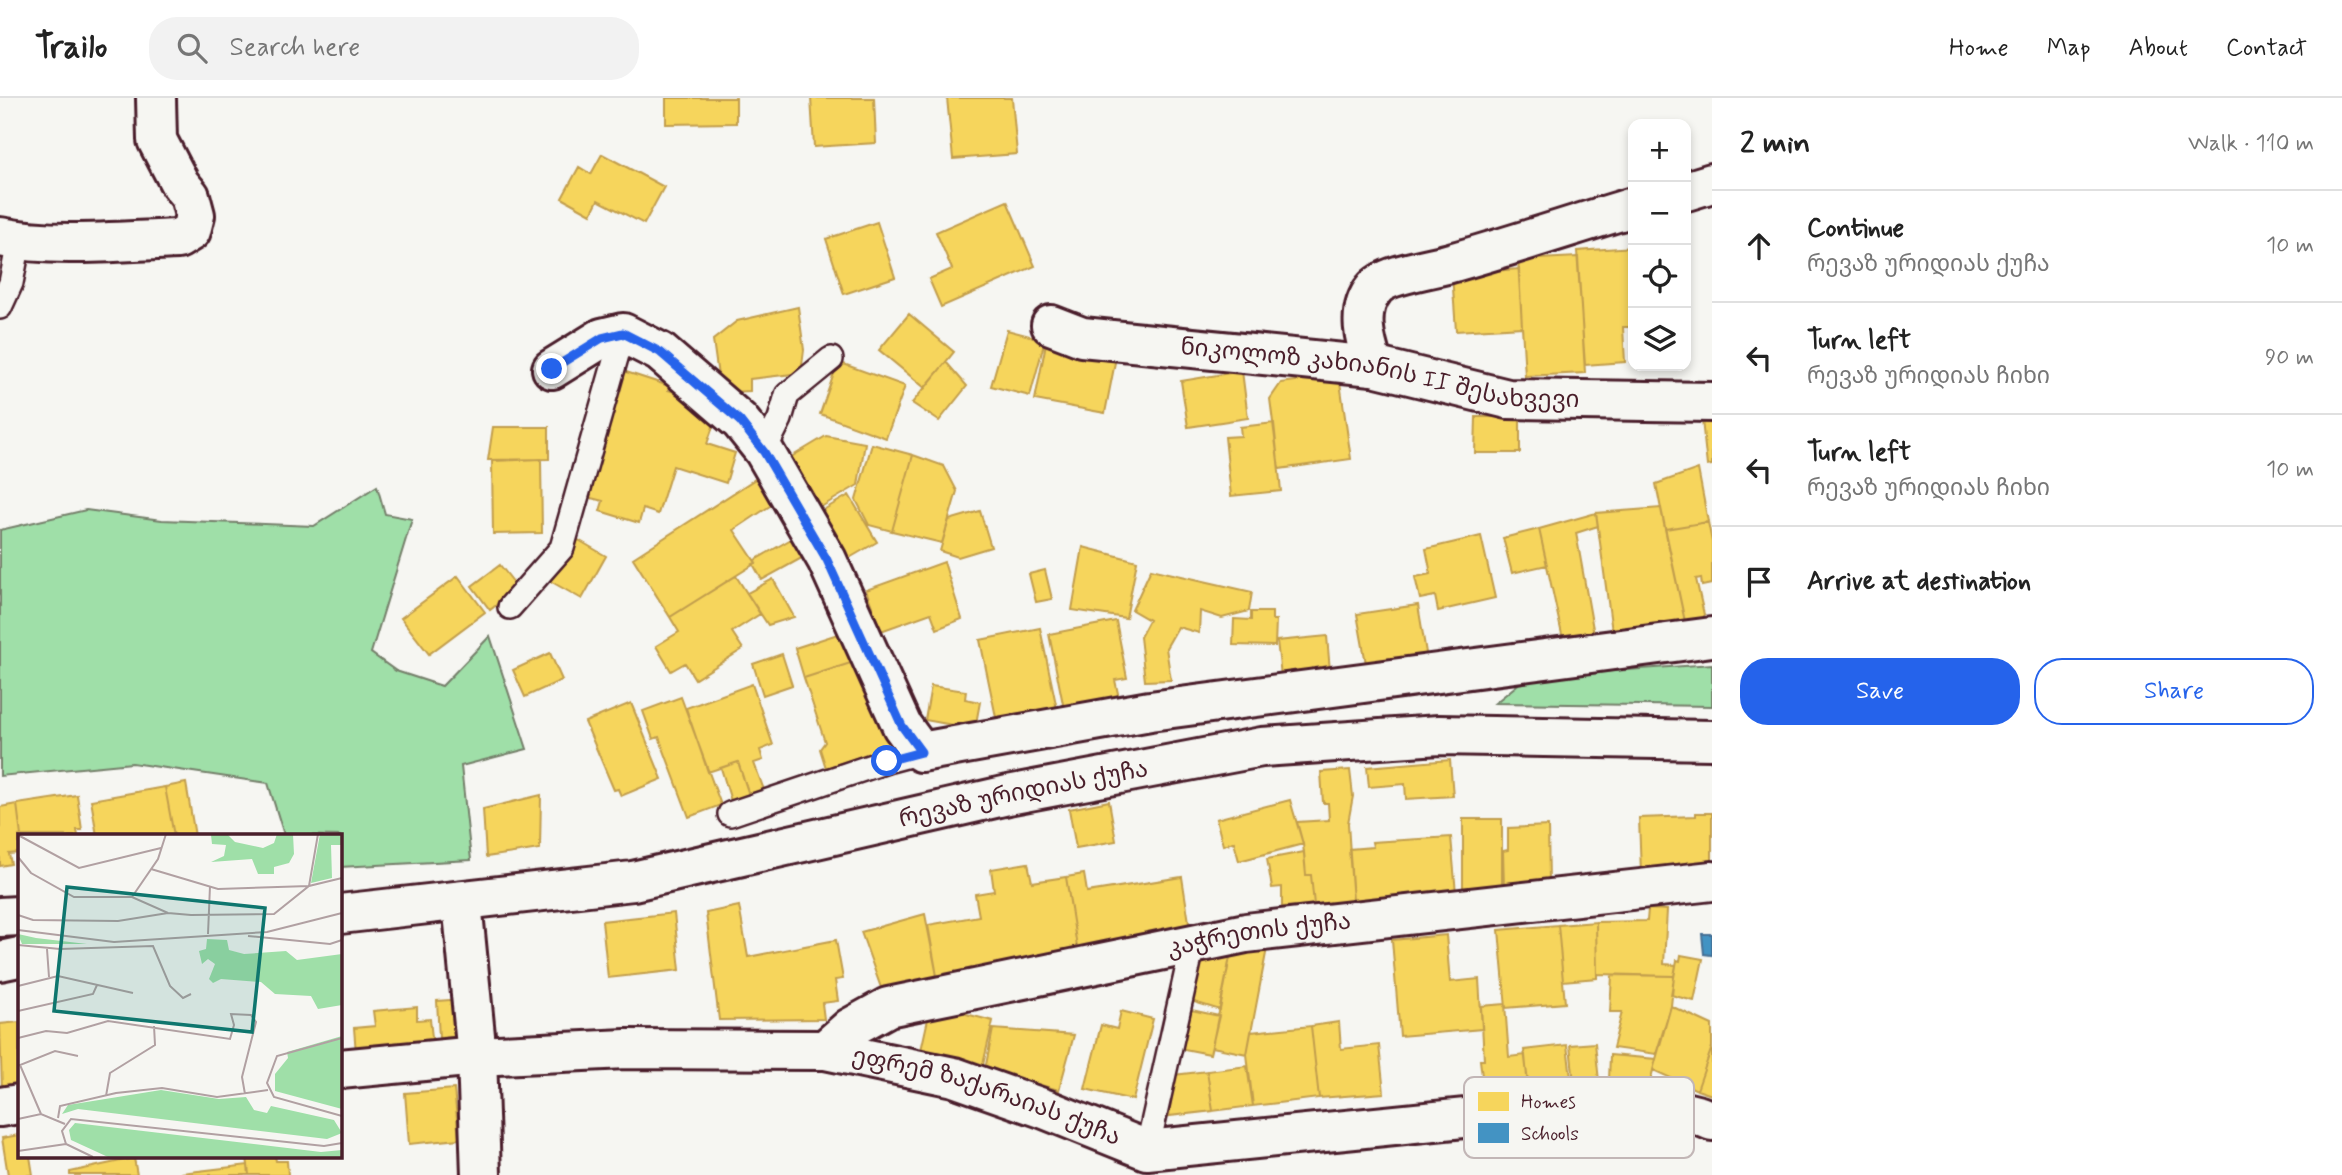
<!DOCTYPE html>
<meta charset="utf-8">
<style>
body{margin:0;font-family:Mynerve,"Noto Sans Georgian",sans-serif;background:#f2f2f2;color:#222}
.controls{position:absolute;right:21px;top:21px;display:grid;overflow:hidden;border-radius:14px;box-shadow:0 4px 10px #0003}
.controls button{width:63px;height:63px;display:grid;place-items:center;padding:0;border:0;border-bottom:2px solid #e0e0e0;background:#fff;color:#222;font:35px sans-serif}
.stop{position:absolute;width:21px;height:21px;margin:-16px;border:5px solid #2563eb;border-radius:50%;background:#fff}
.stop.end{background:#2563eb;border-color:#fff;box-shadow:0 2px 7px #0008}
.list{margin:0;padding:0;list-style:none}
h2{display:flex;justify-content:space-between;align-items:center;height:91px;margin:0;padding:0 28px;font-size:30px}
h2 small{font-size:23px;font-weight:400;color:#767676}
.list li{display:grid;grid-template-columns:46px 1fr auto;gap:21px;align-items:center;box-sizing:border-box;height:112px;padding:0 28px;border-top:2px solid #e0e0e0}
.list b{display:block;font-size:26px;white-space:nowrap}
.list p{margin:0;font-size:23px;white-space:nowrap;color:#767676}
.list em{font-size:23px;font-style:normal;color:#767676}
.actions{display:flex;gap:14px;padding:21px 28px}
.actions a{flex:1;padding:16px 0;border:2px solid #2563eb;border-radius:28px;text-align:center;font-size:24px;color:#2563eb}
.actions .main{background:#2563eb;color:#fff}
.icon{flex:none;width:38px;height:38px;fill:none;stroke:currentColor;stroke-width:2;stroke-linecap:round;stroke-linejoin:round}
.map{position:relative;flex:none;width:1712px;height:1077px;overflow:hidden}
header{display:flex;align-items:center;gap:42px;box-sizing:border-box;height:98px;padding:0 35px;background:#fff;border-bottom:2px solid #e0e0e0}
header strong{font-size:33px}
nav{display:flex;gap:38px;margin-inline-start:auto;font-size:24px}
.search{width:490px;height:63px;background:#f2f2f2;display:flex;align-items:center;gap:18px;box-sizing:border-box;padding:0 24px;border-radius:28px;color:#767676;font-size:26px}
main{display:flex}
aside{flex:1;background:#fff}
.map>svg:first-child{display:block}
.green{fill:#9fdfa8;stroke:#747f6a;stroke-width:2}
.homes{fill:#f6d55c;stroke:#c29e4d;stroke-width:2}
.schools{fill:#4393c3;stroke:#457095;stroke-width:2}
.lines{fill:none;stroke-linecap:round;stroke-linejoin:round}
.service-casing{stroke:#4a1f2b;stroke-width:28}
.minor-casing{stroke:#4a1f2b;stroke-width:44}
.tertiary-casing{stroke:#4a1f2b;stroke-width:44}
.service{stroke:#f6f6f2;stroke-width:23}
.minor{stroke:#f6f6f2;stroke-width:38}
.tertiary{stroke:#f6f6f2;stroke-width:38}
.route{stroke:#2563eb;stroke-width:9}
.labels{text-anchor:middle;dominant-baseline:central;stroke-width:7;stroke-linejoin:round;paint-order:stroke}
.street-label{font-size:24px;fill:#4a1f2b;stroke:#f6f6f2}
.inset-road{fill:none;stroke:#b1a0a2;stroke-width:2}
.view{fill:#0f766e;fill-opacity:0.15;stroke:#0f766e;stroke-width:3.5}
.inset-edge{fill:none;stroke:#4a1f2b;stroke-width:3.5}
.key{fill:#f6f6f2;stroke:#c2b6b6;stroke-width:2}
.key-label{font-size:19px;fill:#4a1f2b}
</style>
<header>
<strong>Trailo</strong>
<div class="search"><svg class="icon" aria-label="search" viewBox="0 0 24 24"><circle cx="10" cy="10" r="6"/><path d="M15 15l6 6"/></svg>Search here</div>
<nav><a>Home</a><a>Map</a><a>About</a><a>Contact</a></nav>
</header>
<main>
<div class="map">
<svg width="1712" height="1077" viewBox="0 0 1712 1077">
<rect width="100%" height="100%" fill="#f6f6f2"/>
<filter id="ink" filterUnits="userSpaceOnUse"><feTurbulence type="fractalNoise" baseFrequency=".0143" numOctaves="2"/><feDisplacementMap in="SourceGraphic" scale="14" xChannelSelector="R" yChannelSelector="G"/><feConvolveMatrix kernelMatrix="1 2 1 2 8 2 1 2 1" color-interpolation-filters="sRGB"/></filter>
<g filter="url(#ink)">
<path class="green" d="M377,388L385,416L412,421L371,555L396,573L442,588L490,538L527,651L461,668L471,762L340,769V738L284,737L268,685L132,665L0,678V432L86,412L162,422L314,428Z
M1712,566V608L1495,605L1527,579Z"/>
<path class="homes" d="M666,0H736V25L666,26Z
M811,0H874L876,45L814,49Z
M947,0H1012L1017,56L953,61Z
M602,56L664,89L644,126L598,102L591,116L562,100L579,69L591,76Z
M1007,103L1035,168L941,209L929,181L952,171L936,134Z
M877,124L895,179L844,196L826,141Z
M1633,149V229H1623L1625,264L1585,267L1577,153Z
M1578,159L1585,275L1525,278L1518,162Z
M1519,171L1522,229L1456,233L1452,176Z
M798,209L804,252L801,275L750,281V293L731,294L718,278L713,242L737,223Z
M909,216L954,254L925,290L879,252Z
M1007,232L1045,242L1030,298L991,288Z
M1047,240L1117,254L1105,315L1035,302Z
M838,264L905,288L886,340L820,316Z
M946,264L967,288L939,323L912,305Z
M623,273L669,288L668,292L697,300L717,317L707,346L735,355L726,385L673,368L658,416L643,411L639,425L600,413L603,403L583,398Z
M1242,273L1248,320L1188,329L1181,283Z
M1339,277L1351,361L1279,371L1270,301L1281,285Z
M1476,319H1520V355H1475Z
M1702,322H1712V367L1707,368Z
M1274,325L1281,393L1231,398L1225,339L1241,338L1240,329Z
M493,329H549V361L488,362Z
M826,338L865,345L858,387L816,412L786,362Z
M872,346L913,357L892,433L869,427L856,402Z
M913,357L944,368L957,393L942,445L892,433Z
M541,361L542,435L493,436L492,363Z
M1698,371L1708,424L1665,431L1656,386Z
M763,376L779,402L734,432L756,465L670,519L633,460Z
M849,397L877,444L846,462L818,415Z
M1661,410L1687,533L1613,541L1596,415Z
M980,413L991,449L958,459L940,453L949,422Z
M1596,415L1598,428L1576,435L1595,542L1564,546L1539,431Z
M1708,424L1712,444V486L1702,488L1701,480L1696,481L1707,530L1687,533L1665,431Z
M1539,431L1547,467L1512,475L1503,440Z
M798,437L809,456L762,482L753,466L756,465L755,462Z
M1481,438L1495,500L1438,513L1435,498L1420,501L1415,479L1431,476L1426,451Z
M575,440L606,458L582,501L550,483Z
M1083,449L1137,463L1126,520L1072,512Z
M944,464L962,521L937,531L931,515L881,533L866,492Z
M500,467L518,490L490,512L472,488Z
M1151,471L1252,494L1249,513L1222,520L1200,513L1199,535L1178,529L1166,550L1171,582L1145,583L1140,539L1149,522L1132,512Z
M1045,472L1052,501L1036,504L1029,476Z
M458,478L485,514L429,556L401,520Z
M736,478L760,516L732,534L743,551L695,581L685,565L671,573L656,548L679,534L670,519Z
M773,481L794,519L768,527L747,495Z
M1418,507L1427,561L1367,571L1357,516Z
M1251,514H1272V522H1276L1275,548L1233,547L1234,521L1251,522Z
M1116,523L1127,580L1115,582L1119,600L1064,611L1049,536Z
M1040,530L1057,611L997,624L980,542Z
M853,531L863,561L804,580L795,550Z
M1327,538L1330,573L1281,578L1277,543Z
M550,555L562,582L525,599L513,572Z
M782,556L792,587L763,597L753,566Z
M863,561L890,649L826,670L820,651L825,644L804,580Z
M752,586L773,647L760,652L763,662L754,665L764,692L749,697L738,664L708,674L686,610Z
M931,588L966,593L965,601L980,604L975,631L925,622Z
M681,599L721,707L689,719L659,639L653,641L643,613Z
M631,605L662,681L621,698L618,691L614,692L585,624Z
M1450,662L1453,698L1406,701L1405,686L1369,689L1367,669Z
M738,664L749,697L731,703L721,670Z
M1350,672L1353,698L1348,725L1353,803L1314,807L1311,777H1306L1303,746L1297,724L1329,722L1328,705H1323L1321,674Z
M186,685L195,738H174L165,689Z
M165,689L174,738H97L91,702Z
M77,697L82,732H77L78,738H21L17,706Z
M541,697L540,751L486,759L483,711Z
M1290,702L1303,746L1239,763L1234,744L1223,747L1216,721Z
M1109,703L1116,743L1076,750L1069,711Z
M17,706L21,738H19V755L9,756L11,766L0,768V709Z
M1696,715H1712V773L1641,775L1639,720L1696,718Z
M1463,721H1502V788L1463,793Z
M1548,728L1549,784L1504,789L1503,753L1508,752V730Z
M1451,739L1456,795L1353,803L1349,751L1373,749L1372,744Z
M1304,754L1306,777H1311L1314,807L1282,809V789L1272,790L1267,761Z
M1028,765L1032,784L1066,779L1078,855L937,878L928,827L979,818L975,796L994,793L991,771Z
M1084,776L1087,794L1182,779L1191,837L1078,855L1066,779Z
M739,808L748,859L836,842L843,881L835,882L838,903L822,905L824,921L719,922L706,815Z
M1648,811L1667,812L1664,866L1676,867L1674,878L1597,876L1596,824L1647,823Z
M674,815L680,872L608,880L602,823Z
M925,816L937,878L885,901L861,834Z
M1596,824L1597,880L1563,883L1558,827Z
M1558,827L1565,905L1506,910L1499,832Z
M1446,837L1450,884L1479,881L1482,931L1400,938L1392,842Z
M1267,850L1247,956L1212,949L1231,854Z
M1231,854L1220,912L1191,903L1203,860Z
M1681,857L1703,861L1694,903L1671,897L1677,862L1680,863Z
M1612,877L1674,878L1671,908L1656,956L1613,950L1622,914H1610Z
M968,897L966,916L993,923L982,971L920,957L932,903Z
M463,901L466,938L439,940L437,903Z
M1505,906L1509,959L1525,957L1528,990L1484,995L1480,962H1484L1481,908Z
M1671,908L1712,927V949L1697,992L1653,972Z
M417,909V922L430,921L433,949L356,955L354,930L375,928L373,913Z
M1187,911L1219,918L1210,956L1179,950Z
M1121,913L1153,921L1133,1002L1085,991L1101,927L1117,931Z
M19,924V992L2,994L0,926Z
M1339,924L1341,951L1379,947L1384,995L1319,1000L1311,928Z
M1311,928L1319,1000L1253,1008L1247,956L1251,934Z
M993,931L1074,937L1059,992L985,972Z
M1595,945L1599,983L1574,985L1570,947Z
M1567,947L1572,988L1529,993L1524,952Z
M1712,949V997L1697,992Z
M1610,957L1656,961L1650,984L1609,982Z
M1247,968L1253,1008L1213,1013L1207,973Z
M1207,973L1213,1013L1169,1018L1174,977Z
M454,991L459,1041L409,1046L405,995Z
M19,1037V1058H30L33,1077H8L2,1040Z
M247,1058H275L276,1063H287L288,1077H249Z
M134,1060L137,1077H70V1074Z
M248,1067L249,1077H182V1075Z"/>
<path class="schools" d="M1702,836H1712V857L1704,856Z"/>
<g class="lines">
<defs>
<path id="service" d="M0,209L11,185L19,143
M764,353L780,321L787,297L831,261
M510,509L562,450L623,235
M730,716L887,663L921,654
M1147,1052L1193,846"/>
<g id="minor">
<path d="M1686,93L1712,85"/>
<path d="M0,139C58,150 119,143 178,141L191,133L195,117L190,98L180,86L157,42L156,0"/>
<path id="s1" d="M1051,227L1082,239L1373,268L1508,301L1712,304"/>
<path d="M1373,268C1365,243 1356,213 1374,191C1385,176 1435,170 1454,164C1514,147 1574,127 1633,109"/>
<path d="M552,271L602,240L623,235L660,254L740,323L764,353L827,462L902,628L921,654L1150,613L1712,539"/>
<path d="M462,804L477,958L481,1077"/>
<path d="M0,819L19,818"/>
<path id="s2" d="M825,952L850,930L888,909L1246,835L1712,783"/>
<path id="s3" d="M340,971L477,958L626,951L825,952L954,979L1045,1011L1147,1052L1574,1009L1644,1004L1700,1018L1712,1023"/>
<path d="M0,1009L19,1006"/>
</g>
<g id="tertiary">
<path id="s4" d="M340,816L633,783L1008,697L1262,649L1439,637L1712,642"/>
<path d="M0,863L19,859"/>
</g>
</defs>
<use href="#service" class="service-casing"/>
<use href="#minor" class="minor-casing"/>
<use href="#tertiary" class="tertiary-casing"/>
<use href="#service" class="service"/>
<use href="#minor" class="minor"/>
<use href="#tertiary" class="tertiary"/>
</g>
</g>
<g class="lines" filter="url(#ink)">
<path class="route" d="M552,271L602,240L623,235L660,254L740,323L764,354L827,462L902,628L921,654L887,663"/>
</g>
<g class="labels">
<g class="street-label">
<text stroke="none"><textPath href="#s1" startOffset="334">ნიკოლოზ კახიანის II შესახვევი</textPath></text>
<text stroke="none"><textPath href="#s4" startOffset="695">რევაზ ურიდიას ქუჩა</textPath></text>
<text stroke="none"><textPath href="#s2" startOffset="455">კაჭრეთის ქუჩა</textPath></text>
<text stroke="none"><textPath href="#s3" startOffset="654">ეფრემ ზაქარაიას ქუჩა</textPath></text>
</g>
</g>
<g transform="translate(18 736)">
<rect width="324" height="324" fill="#f6f6f2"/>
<path d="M209,0L217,8L245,14L256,9L259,0H275L276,20L271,29L256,33V40H240L234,25L193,28L206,22L208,11L194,10L193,1ZM302,0H324V11H313L314,44L293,49ZM0,100L18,104L69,110H4ZM189,105L209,106L211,116L226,120L268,117L279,126L324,120V171L300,175L293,162L257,160L243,148L203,145L195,149L191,145L197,130L190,125L184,130L181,117L188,115ZM324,202V275L257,257V240L270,224L269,218ZM143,256L201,265L228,263L236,276L249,279L253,272L316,286L324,299L309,305L60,275L44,280L50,271ZM57,289L303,318L324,316V323H90L53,306L51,296Z" fill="#9fdfa8"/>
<path class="inset-road" d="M0,1L61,34L143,14M0,23L13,39L56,63H114L150,79L173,81L256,80L291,52L324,44M133,35L200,55L291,52M291,52L300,0M114,63L140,25L148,0M0,81L15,86L100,87L150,79M0,96L96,108L249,98L324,79M190,100L192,52M230,102L312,110L324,106M0,111L42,115L135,112L152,152L165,164L173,160M29,115L31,143M0,152L40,142L115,159M0,177L75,160L79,151M0,204L28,197L49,199L90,187L212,205L216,191L213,180L233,181L238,188L224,243L227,260M324,204L259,222L249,249L256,263L324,282M88,262L92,239L137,211L136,192M23,280L2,231L37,217L60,222M40,284L42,272L98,259L144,254L199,263L250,256M0,285L23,280L47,290M0,317L48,310M75,323L48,310L44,297L53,285L306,312L324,309"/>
<path class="view" d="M49,53L247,74L234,198L36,177Z"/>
<rect width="324" height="324" class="inset-edge"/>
</g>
<rect x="1464" y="979" width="230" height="81" rx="10" class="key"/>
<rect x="1478" y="994" width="31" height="19" fill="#f6d55c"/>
<rect x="1478" y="1025" width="31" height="20" fill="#4393c3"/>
<g class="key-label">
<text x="1521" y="1010">Homes</text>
<text x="1521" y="1042">Schools</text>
</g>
</svg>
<div class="controls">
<button>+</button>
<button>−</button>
<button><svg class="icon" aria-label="locate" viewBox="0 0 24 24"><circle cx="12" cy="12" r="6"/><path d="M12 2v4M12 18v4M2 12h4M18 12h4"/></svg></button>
<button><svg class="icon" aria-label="layers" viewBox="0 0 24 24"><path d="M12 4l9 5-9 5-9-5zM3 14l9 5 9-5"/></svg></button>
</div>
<div class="stop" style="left:887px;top:663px"></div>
<div class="stop end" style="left:552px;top:271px"></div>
</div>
<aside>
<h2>2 min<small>Walk · 110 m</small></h2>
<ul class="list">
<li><svg class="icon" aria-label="ahead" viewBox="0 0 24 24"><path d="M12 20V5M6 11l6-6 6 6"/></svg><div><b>Continue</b><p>რევაზ ურიდიას ქუჩა</p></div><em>10 m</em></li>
<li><svg class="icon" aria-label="left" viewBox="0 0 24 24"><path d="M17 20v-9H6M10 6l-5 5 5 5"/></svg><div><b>Turn left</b><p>რევაზ ურიდიას ჩიხი</p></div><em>90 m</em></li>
<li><svg class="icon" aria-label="left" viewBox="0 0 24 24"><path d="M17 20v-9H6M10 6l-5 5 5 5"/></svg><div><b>Turn left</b><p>რევაზ ურიდიას ჩიხი</p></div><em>10 m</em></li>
<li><svg class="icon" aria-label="arrive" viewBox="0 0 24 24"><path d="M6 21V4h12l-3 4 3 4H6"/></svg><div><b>Arrive at destination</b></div></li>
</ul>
<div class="actions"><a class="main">Save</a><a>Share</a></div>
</aside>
</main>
